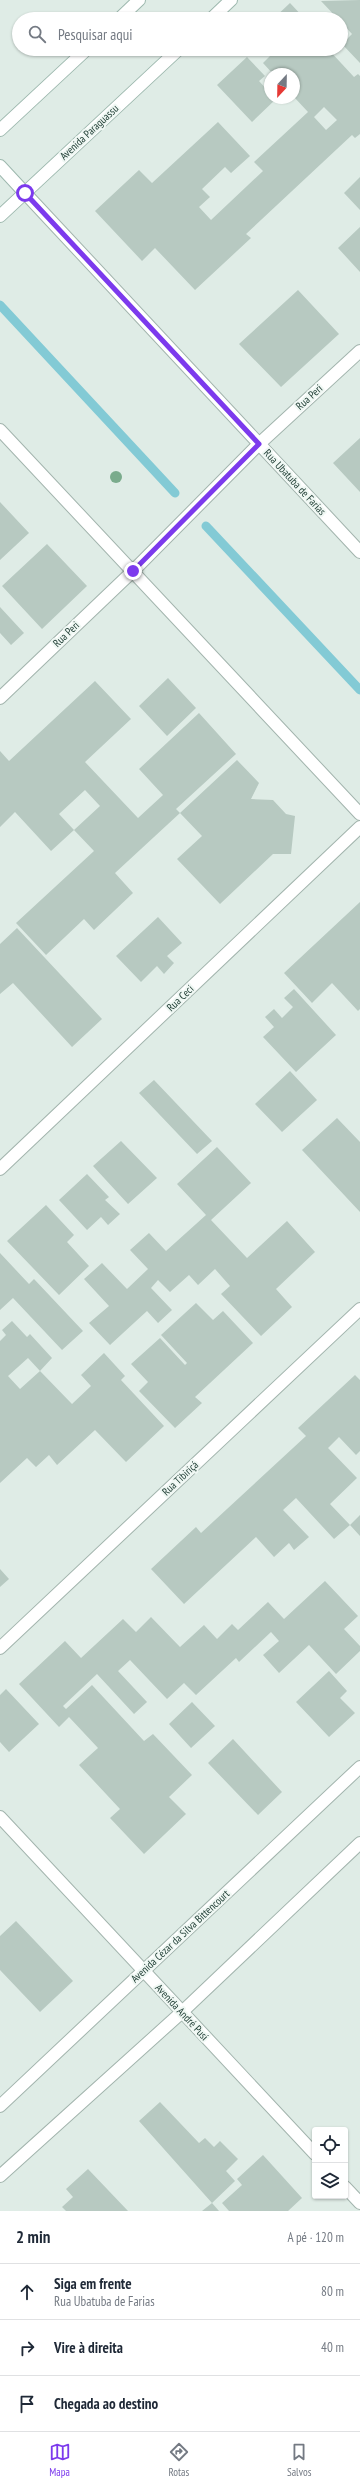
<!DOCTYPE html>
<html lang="pt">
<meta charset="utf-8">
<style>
body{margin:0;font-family:"PT Sans Narrow",sans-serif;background:#f6f6f7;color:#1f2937}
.controls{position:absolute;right:12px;bottom:12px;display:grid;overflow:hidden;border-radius:4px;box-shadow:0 1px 3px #0004}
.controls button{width:36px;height:36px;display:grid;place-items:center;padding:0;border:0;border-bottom:1px solid #e0e1e3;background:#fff;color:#1f2937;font:20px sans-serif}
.compass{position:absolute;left:264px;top:68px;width:36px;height:36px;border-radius:50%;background:#fff;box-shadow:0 1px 3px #0004;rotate:202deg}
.stop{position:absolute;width:12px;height:12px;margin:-9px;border:3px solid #7c3aed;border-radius:50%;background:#fff}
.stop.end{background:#7c3aed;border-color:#fff;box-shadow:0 1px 4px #0008}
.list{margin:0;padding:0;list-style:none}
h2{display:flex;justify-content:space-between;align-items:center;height:52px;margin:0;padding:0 16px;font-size:17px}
h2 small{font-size:13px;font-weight:400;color:#747a83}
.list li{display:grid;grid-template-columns:26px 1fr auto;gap:12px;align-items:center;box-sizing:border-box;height:56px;padding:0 16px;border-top:1px solid #e0e1e3}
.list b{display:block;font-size:15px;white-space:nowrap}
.list p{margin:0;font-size:13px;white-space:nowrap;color:#747a83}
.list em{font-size:13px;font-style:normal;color:#747a83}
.icon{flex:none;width:22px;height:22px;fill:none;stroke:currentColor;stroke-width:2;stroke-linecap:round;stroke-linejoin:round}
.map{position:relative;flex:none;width:360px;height:2211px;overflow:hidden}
.search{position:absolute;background:#fff;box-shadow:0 1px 3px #0004;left:12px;right:12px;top:12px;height:44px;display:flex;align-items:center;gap:10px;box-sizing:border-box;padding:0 14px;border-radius:22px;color:#747a83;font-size:15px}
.sheet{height:220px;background:#fff}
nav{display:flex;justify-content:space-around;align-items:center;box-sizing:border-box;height:56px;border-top:1px solid #e0e1e3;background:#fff;font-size:11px;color:#747a83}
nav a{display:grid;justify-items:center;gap:2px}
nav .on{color:#7c3aed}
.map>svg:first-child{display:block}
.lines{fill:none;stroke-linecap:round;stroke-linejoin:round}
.stream{stroke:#83cad5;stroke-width:9}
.building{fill:#b7c9c1;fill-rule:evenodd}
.minor-casing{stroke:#a2b4ad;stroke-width:14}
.tertiary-casing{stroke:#a2b4ad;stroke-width:14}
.secondary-casing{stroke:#9db8ae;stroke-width:14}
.minor{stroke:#fff;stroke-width:12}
.tertiary{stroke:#fff;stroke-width:12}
.secondary{stroke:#fff;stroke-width:12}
.tree{fill:#7aab8c}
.route{stroke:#7c3aed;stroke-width:5}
.labels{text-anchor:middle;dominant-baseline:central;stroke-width:4;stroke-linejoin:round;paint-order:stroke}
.street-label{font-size:11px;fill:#1f3d34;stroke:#f0f8f4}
</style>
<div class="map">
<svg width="360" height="2211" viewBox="0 0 360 2211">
<rect width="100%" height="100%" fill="#dfece6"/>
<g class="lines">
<path class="stream" d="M0,305L175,493
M206,526L360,690"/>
</g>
<path class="building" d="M360,0V63L342,44L352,34L341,22V19H338L321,1Z
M290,3L305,19H273Z
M266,49H328L354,77L358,74L360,76V134L355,138L352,135L246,234L251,238L195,290L155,248L142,261L95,211L139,170L152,183L218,122L250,156L231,173L225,167L202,189L210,197L199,207L211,220L263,171L254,162L308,112L294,97V74H273L263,63L271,55ZM324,107L337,120L326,130L314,117Z
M247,57L265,76L259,81L270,93V98L276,99L252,122L217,85Z
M360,177V210L344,193Z
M360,227V272L338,248Z
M298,290L339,334L281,387L239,344Z
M360,438V492L333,463Z
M0,502L29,533L0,560Z
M47,544L87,586L42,629L2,586Z
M0,607L24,633L11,645L0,633Z
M168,678L196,708L167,736L139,706Z
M95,681L131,719L85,762L138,818L163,795L139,769L199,713L236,754L176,809L180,813L115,873L133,893L94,930L84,919L46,955L16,923L94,851L74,830L51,851L15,812L0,827V751L9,761ZM85,790L100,806L74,830L59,814Z
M237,760L259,783L251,799L273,800L286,814L295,816L291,854H273L220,904L177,859L202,836L180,813Z
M360,902V1009L358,1011L332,983L312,1003L284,973Z
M158,917L182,943L167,956L174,963L164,974L157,966L141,982L116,956Z
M17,928L102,1019L72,1047L13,983L0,994V944Z
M294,989L336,1035L296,1072L263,1037L274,1027L265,1017L274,1009L282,1018L293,1007L284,998Z
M290,1071L317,1100L282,1132L255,1104Z
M154,1080L212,1141L197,1154L139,1093Z
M337,1118L360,1142V1212L302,1150Z
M121,1141L157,1178L128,1204L93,1166Z
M217,1147L251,1183L211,1220L247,1258L287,1221L315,1252L276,1289L292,1307L261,1336L221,1294L230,1286L215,1269L198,1285L189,1275L170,1292L158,1280L151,1288L172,1310L158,1323L147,1311L110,1345L89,1323L109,1306L84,1279L102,1263L127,1289L148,1269L130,1250L149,1233L166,1251L206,1215L177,1184Z
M87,1174L109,1197L105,1200L120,1214L108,1225L101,1217L87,1230L59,1200Z
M46,1205L74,1235L67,1242L89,1266L59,1295L7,1241Z
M0,1253L29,1284L34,1279L83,1331L62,1350L13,1298L0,1310Z
M196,1303L213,1320L223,1311L253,1343L195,1397L202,1403L175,1428L139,1391L148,1382L131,1364L160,1338L185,1365L187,1363L161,1335Z
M12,1321L27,1337L30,1334L52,1358L40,1371L28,1358L8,1376L20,1389L40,1371L72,1404L91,1386L81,1375L104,1353L125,1376L121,1380L164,1426L126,1462L95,1430L57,1465L49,1455L36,1467L27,1458L0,1483V1341L6,1335L2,1330Z
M355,1375L360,1380V1451L356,1455L339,1437L328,1448L357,1478L330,1504L350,1525L334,1539L296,1498L283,1510L309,1537L294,1550L289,1543L274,1557L256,1537L184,1604L151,1569L196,1527L201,1533L306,1436L298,1428Z
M360,1515V1536L350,1525Z
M0,1569L9,1579L0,1587Z
M325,1581L358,1616L344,1629L360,1646V1651L336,1674L309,1645L279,1673L263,1655L279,1641L271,1632L239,1662L236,1658L196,1695L184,1683L167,1699L130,1660L118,1671L147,1702L134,1714L97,1674L63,1706L66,1709L92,1685L144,1741L153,1734L192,1775L169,1797L186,1814L144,1854L110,1818L120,1809L79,1765L98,1748L69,1717L59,1727L19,1684L65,1641L81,1658L123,1619L136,1632L151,1617L180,1647L204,1625L217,1639L232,1624L238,1630L268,1602L284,1619Z
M329,1671L347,1691L340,1698L355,1713L329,1737L296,1702Z
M6,1689L39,1724L9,1752L0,1742V1695Z
M192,1702L215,1726L191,1748L169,1724Z
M233,1739L282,1792L258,1815L208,1763Z
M16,1921L73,1981L40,2012L0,1970V1936Z
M160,2102L199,2143L205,2138L214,2147L220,2141L238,2159L226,2171L235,2181L212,2203L219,2211H202L212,2203L139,2121Z
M263,2155L302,2198L288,2211H229L222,2203L242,2185L237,2179Z
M88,2169L128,2211H66L62,2207L73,2197L66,2189Z"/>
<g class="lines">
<defs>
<path id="minor" d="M0,698L133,571L259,444L360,351
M0,1169L360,827
M0,1648L360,1309
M0,1817L315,2154
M345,2187L360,2203"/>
<path id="tertiary" d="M25,193L360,552
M0,430L360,814
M0,2106L360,1767
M0,2176L182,2012L360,1843"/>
<path id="secondary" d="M119,19L139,0
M211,19L231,0
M0,130L87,49
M0,166L25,193
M0,216L179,49"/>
</defs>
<use href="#minor" class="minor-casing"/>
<use href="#tertiary" class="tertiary-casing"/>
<use href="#secondary" class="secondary-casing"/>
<use href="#minor" class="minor"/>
<use href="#tertiary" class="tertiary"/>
<use href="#secondary" class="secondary"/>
</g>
<circle class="tree" cx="116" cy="477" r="6"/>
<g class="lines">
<path class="route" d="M25,193L259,444L133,571"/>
</g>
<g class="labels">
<g class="street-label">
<text transform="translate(89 132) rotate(-43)">Avenida Paraguassu</text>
<text transform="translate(309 397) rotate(-42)">Rua Peri</text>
<text transform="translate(295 482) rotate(47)">Rua Ubatuba de Farias</text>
<text transform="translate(66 634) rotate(-44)">Rua Peri</text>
<text transform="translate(180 998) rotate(-44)">Rua Ceci</text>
<text transform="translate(180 1478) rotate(-43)">Rua Tibiriçá</text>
<text transform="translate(180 1936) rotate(-43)">Avenida Cézar da Silva Bittencourt</text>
<text transform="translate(182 2012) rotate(47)">Avenida André Pusi</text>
</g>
</g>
</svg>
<div class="controls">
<button><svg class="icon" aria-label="locate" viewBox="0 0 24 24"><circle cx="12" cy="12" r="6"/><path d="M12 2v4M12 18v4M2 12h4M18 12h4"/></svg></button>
<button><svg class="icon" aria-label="layers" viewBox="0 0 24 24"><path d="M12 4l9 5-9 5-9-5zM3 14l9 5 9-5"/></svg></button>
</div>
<svg class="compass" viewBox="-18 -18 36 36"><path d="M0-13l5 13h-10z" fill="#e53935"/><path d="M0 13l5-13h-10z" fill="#747a83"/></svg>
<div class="stop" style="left:25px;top:193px"></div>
<div class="stop end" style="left:133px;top:571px"></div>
<div class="search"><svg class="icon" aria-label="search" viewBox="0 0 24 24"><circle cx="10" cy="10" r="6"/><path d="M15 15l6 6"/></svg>Pesquisar aqui</div>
</div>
<section class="sheet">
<h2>2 min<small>A pé · 120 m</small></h2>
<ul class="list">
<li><svg class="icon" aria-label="ahead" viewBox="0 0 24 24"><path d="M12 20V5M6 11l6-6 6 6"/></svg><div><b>Siga em frente</b><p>Rua Ubatuba de Farias</p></div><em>80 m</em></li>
<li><svg class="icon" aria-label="right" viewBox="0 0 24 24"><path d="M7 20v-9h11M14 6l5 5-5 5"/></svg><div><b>Vire à direita</b></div><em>40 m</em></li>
<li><svg class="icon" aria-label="arrive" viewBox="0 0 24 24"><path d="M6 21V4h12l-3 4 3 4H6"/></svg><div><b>Chegada ao destino</b></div></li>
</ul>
</section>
<nav>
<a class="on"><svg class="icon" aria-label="map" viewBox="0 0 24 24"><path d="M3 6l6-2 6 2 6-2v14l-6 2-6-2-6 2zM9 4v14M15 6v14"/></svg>Mapa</a>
<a><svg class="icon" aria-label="directions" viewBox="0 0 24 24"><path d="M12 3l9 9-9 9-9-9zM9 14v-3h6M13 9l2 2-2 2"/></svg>Rotas</a>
<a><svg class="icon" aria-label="saved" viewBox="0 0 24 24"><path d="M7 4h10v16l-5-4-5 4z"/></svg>Salvos</a>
</nav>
